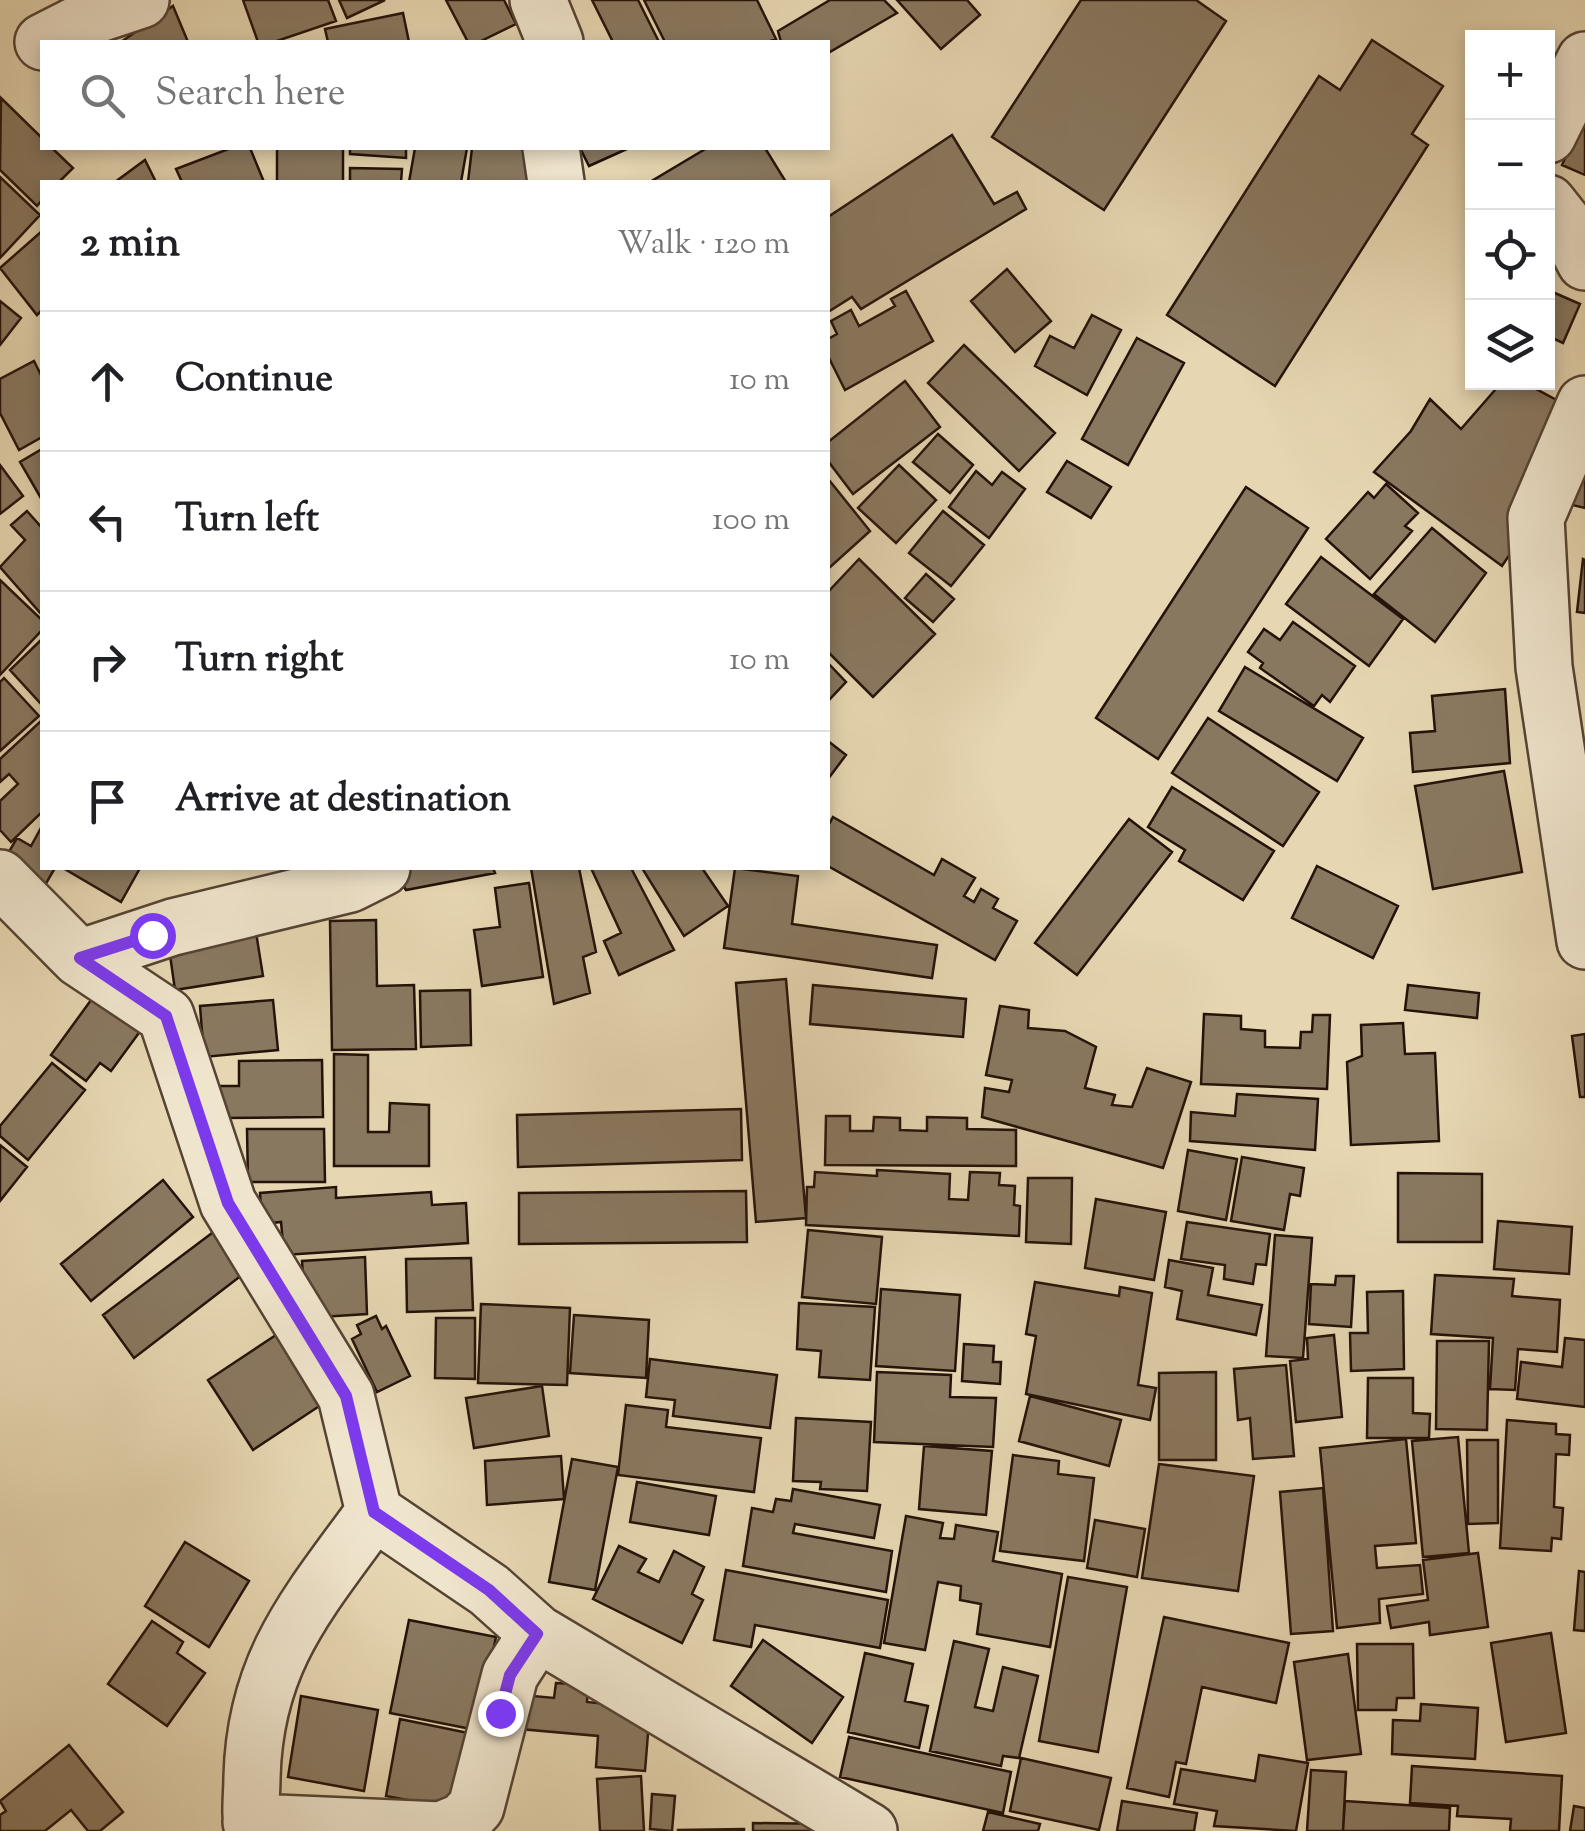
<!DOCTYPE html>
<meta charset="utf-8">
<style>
body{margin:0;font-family:"Sorts Mill Goudy",serif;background:#f6f6f6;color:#202124}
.controls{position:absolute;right:30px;top:30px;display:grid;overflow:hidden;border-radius:0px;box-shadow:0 5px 15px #0003}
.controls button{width:90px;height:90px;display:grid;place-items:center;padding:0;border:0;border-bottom:2px solid #e0e0e0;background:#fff;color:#202124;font:50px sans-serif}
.stop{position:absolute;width:30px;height:30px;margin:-22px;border:8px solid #7c3aed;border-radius:50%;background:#fff}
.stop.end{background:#7c3aed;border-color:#fff;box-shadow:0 2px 10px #0008}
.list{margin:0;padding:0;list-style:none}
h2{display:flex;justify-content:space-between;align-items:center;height:130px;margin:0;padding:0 40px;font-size:42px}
h2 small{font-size:32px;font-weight:400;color:#757577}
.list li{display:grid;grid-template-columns:65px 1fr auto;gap:30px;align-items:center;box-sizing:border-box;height:140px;padding:0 40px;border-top:2px solid #e0e0e0}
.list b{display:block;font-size:38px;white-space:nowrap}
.list em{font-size:32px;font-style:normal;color:#757577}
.icon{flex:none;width:55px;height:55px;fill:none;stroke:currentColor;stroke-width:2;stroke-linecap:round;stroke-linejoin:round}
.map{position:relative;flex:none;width:1585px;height:1831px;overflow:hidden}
.search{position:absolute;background:#fff;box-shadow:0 5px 15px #0003;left:40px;top:40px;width:790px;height:110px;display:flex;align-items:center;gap:25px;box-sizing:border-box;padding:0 35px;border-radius:0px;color:#757577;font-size:38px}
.panel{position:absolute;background:#fff;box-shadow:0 5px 15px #0003;left:40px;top:180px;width:790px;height:690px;border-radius:0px}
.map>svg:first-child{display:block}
.building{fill:#897860;stroke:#251209;stroke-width:2.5}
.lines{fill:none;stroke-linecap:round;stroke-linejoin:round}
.minor-casing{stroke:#554333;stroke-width:60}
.minor{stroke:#efe4cc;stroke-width:55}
.route{stroke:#7c3aed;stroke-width:12}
</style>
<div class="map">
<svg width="1585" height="1831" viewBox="0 0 1585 1831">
<rect width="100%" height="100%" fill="#e6d6b1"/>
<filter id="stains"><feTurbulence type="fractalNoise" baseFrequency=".002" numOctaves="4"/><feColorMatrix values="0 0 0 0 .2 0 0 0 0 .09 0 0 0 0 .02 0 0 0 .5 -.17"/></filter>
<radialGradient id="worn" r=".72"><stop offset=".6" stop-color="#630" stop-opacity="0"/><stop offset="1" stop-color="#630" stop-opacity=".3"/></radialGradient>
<path class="building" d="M243,0H328L336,21L274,42H258Z
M339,0H385L347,18Z
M446,0H504L516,24L479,42H468Z
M592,0H638L659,42H613Z
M644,0H757L776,39L768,42H665Z
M830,0H884L897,13L828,53V42H781L778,31Z
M897,0H967L980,15L941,49Z
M1081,0H1196L1226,21L1104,210L992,137Z
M173,6L188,42H121Z
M403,13L409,42H328L325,29Z
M1372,40L1443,86L1412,134L1428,145L1275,386L1167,315L1319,76L1340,90Z
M1,98L42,138V148H52L73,168L59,182H42V200L37,206L0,170Z
M1585,113V175L1562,165Z
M952,135L994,204L1017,192L1026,209L861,309L852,297L828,312V217Z
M231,148H250L264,182H182L176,169Z
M277,148H343V182H277Z
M350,148H406V158L350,154Z
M415,148H467L461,182H409Z
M472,148H533L539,182H468Z
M580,148H629L589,166Z
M707,148H765L786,182H650Z
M145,160L156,182H115Z
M350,168L402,169L401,182H350Z
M0,177L40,215L0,258Z
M42,231V310L37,315L0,268Z
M1548,245L1560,251L1548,280Z
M1007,269L1051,321L1015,352L971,301Z
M1548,290L1580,304L1563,343L1548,336Z
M906,291L933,341L845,390L828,356V339L837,334L831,321L851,310L859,326L895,306L891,299Z
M0,301L21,318L0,345Z
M1092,315L1121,330L1087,395L1035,366L1050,336L1074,348Z
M1137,338L1184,363L1128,465L1082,439Z
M964,345L1055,433L1019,471L928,383Z
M34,361L42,377V437L19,450L0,413V379Z
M905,381L940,427L853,494L828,461V442Z
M1502,382H1523L1564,404L1524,533L1502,566L1374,472L1411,431L1430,399L1461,429Z
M938,434L973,465L950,493L913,462Z
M42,449V500L20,462Z
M1585,453V508L1564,503Z
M1067,461L1111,487L1091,518L1047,492Z
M0,465L23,496L0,514Z
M899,465L936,500L896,543L858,508Z
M976,471L992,485L1002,472L1025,489L989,538L949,507Z
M829,480L870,531L828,569V481Z
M1386,484L1418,513L1405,526L1412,531L1370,579L1326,539L1368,492L1374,498Z
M1246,487L1308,528L1158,759L1096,718Z
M27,511L42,528V615L0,567L25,540L11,525Z
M943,511L984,545L951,586L909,553Z
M1432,528L1486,573L1435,642L1374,594Z
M1321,557L1403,619L1369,666L1286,604Z
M859,559L935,634L873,697L828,652V592Z
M1583,559L1585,560V613L1577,612Z
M926,574L954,599L933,622L905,598Z
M0,580L42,620V630L0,675Z
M1293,622L1355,666L1330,702L1322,695L1314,706L1260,668L1263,663L1248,652L1264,629L1280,640Z
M42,639V705L10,670Z
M828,663L846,682L828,701Z
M1245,667L1363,738L1337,781L1219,711Z
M4,678L39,716L0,751V682Z
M1505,689L1510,763L1413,772L1410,733L1435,731L1432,696Z
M1208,718L1319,792L1283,846L1172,773Z
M42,720V812L11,842L0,830V801L18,784L9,774L0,782V759Z
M828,741L846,755L828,779Z
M1504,771L1522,872L1433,889L1415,786Z
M1172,787L1274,851L1243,900L1179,861L1185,850L1148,827Z
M833,817L934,875L942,859L975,878L964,896L974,902L981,889L998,899L993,908L1017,921L995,960L828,866V826Z
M1129,819L1172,852L1077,975L1035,943Z
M42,826V868H55L41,892L0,867L17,838L31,846Z
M1317,866L1398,906L1373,958L1292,918Z
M63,868H140L121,902Z
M400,868H493L495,873L406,890L394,870Z
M531,868H579L596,952L583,957L590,993L554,1004Z
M591,868H631L674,950L619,975L604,941L621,933Z
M642,868H702L728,906L684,936Z
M735,868L798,876L792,924L937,945L932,978L724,948Z
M529,883L543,977L482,986L474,930L500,927L495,888Z
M376,920L377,986L414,985L416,1049L332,1050L330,921Z
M255,926L263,976L175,990L168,941Z
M786,979L806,1218L756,1222L736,983Z
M813,985L966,999L963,1037L810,1024Z
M1408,985L1479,993L1477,1018L1405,1010Z
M470,990L471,1045L421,1047L420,991Z
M94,996L141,1030L111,1071L100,1063L86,1081L51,1055Z
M273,1000L278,1050L204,1057L200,1006Z
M1000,1006L1029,1010L1028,1028L1065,1031L1096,1047L1085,1088L1115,1095L1112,1105L1132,1107L1147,1068L1191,1082L1163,1168L982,1117L985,1088L1009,1092L1012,1080L986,1075Z
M1204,1014L1241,1016V1029L1265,1031V1047L1300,1048L1301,1032H1312L1313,1015H1330L1327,1089L1201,1084Z
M1403,1023L1405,1054L1435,1053L1439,1141L1351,1145L1347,1062L1362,1056L1361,1025Z
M1585,1034V1097H1580L1572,1036Z
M334,1054L368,1055V1132H389L390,1103L429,1105V1166H334Z
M322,1060L323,1117L220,1118L219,1086H239V1061Z
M52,1063L85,1090L28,1160L0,1136V1126Z
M1237,1094L1318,1099L1315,1150L1190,1141L1191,1112L1235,1116Z
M741,1109L742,1160L518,1167L517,1115Z
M826,1116H850V1131H873L874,1117L900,1118V1130L927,1131V1117L967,1118V1129L1016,1130V1166L825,1165Z
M247,1129H324L325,1182H248Z
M0,1145L27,1167L0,1201Z
M1188,1150L1237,1159L1226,1220L1178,1211Z
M1242,1157L1304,1168L1300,1196L1290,1194L1284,1230L1231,1221Z
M877,1170L950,1174L949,1199L968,1200L970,1172L1000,1173L999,1185L1015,1186L1014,1205L1020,1206L1019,1236L806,1225L807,1187H814L815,1172L877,1176Z
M1398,1173L1482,1174V1242H1398Z
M1028,1178H1072L1071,1244L1026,1242Z
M163,1180L193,1217L91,1301L61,1264Z
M336,1187V1198L431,1192L432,1205L466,1203L468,1243L284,1255L281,1222L262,1224L260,1193Z
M746,1191L747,1242L519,1244V1193Z
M1096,1199L1166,1212L1154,1280L1085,1268Z
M1498,1221L1572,1227L1569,1274L1494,1269Z
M1187,1222L1270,1234L1266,1265L1256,1264L1253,1284L1224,1279L1225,1265L1181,1259Z
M220,1227L251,1268L134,1358L103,1315Z
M808,1230L882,1237L876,1304L802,1297Z
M1275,1235L1312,1238L1303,1358L1266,1356Z
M365,1257L367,1314L306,1318L302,1261Z
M471,1258L473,1310L407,1312L406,1259Z
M1169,1260L1213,1268L1208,1295L1262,1305L1256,1335L1177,1319L1182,1291L1165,1287Z
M1435,1275L1514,1279L1512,1296L1560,1300L1557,1352L1518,1349L1515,1390L1490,1389L1493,1338L1431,1334Z
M1336,1276H1354L1351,1327L1309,1324L1311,1284L1335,1285Z
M1035,1282L1119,1296L1120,1287L1152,1293L1138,1385L1156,1388L1150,1420L1026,1394L1036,1336L1026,1334Z
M881,1289L960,1295L955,1371L876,1366Z
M1403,1291L1404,1369L1351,1371L1350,1333H1368L1367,1292Z
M799,1303L875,1307L870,1380L819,1377L821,1351L797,1349Z
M481,1304L570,1308L567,1385L478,1383Z
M574,1315L649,1320L646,1378L570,1373Z
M376,1316L382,1329L386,1326L410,1376L377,1392L352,1339L361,1334L357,1325Z
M436,1318H475V1379L435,1378Z
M279,1333L324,1403L253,1450L208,1380Z
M1334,1335L1342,1417L1296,1422L1290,1361L1308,1359L1307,1338Z
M1565,1338L1585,1340V1407L1517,1399L1521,1362L1562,1367Z
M1437,1341H1489L1487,1430L1436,1429Z
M964,1344L994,1346L993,1362H1001L1000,1384L962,1381Z
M650,1359L777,1375L770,1428L673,1416L675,1400L646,1397Z
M1286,1365L1294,1456L1253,1459L1250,1418L1238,1420L1234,1369Z
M877,1372L951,1375L950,1397L996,1398L993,1447L874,1442Z
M1216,1372V1460H1159V1373Z
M1368,1378H1413V1413L1430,1414L1429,1438H1367Z
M542,1386L549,1436L474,1448L466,1398Z
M1030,1396L1121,1420L1109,1466L1019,1441Z
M626,1405L668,1410L666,1427L761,1438L754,1492L618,1475Z
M796,1418L871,1422L867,1491L820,1489L821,1482L793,1481Z
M1507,1420L1556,1424V1434L1570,1435L1569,1455L1556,1454L1554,1507L1563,1508L1561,1539L1552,1538L1551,1551L1500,1548Z
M1458,1437L1469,1553L1423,1557L1412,1441Z
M1406,1439L1416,1543L1375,1546L1377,1568L1420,1565L1423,1594L1379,1599L1380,1623L1337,1628L1320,1448Z
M1467,1440H1498V1523L1468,1524Z
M924,1446L992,1451L986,1515L919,1509Z
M1013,1455L1059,1461L1058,1474L1094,1478L1084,1561L1000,1551Z
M561,1456L564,1499L487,1505L485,1461Z
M572,1459L618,1467L595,1590L549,1582Z
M1159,1464L1254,1476L1238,1591L1142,1578Z
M637,1482L716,1496L709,1535L630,1522Z
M1323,1488L1333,1631L1291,1634L1280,1492Z
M793,1489L880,1505L874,1538L795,1524L793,1533L892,1551L886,1592L743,1566L752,1508L773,1512L776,1499L791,1501Z
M906,1516L943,1523L940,1538L954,1539L956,1525L998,1532L993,1561L1062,1574L1050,1647L977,1634L981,1604L960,1600L961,1586L938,1582L925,1650L884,1643Z
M1095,1520L1145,1529L1137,1577L1087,1568Z
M185,1542L249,1581L209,1647L145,1606Z
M619,1546L646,1559L638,1572L659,1582L674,1551L704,1567L692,1594L703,1600L682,1643L593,1599Z
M1478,1553L1488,1627L1430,1635L1429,1622L1391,1628L1387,1606L1428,1600L1423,1560Z
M726,1570L888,1600L880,1648L755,1625L751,1647L714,1640Z
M1579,1571L1585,1572V1631L1574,1630Z
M1068,1577L1127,1587L1098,1752L1039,1741Z
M1164,1617L1289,1643L1276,1703L1202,1687L1186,1764L1176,1762L1169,1797L1127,1788Z
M409,1620L496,1637L476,1730L390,1713Z
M152,1621L183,1642L177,1653L205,1673L167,1726L108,1684Z
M1551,1633L1566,1733L1506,1742L1491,1643Z
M763,1640L843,1697L812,1743L731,1686Z
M954,1641L989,1649L975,1707L993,1711L1003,1667L1038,1676L1019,1758L1003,1756L1001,1766L930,1751Z
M1357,1644H1413L1414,1698H1397L1396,1710H1358Z
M865,1653L913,1664L905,1701L928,1706L919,1748L848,1732Z
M1348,1654L1361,1754L1307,1760L1294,1662Z
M556,1683L588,1685L587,1702L650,1709L645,1771L596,1767L598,1736L520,1729L523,1695L554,1698Z
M301,1696L378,1710L364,1791L288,1777Z
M1421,1704L1478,1708L1475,1759L1392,1754L1393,1720L1420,1721Z
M400,1719L473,1734L460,1810L386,1796Z
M849,1737L1011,1772L1003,1813L840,1777Z
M69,1745L123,1812L100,1831H88L71,1810L45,1831H0V1815L6,1811L0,1801Z
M1259,1755L1308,1763L1296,1831L1214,1826L1217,1811L1174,1804L1181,1769L1255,1781Z
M1021,1758L1111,1778L1099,1830L1010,1811Z
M1412,1766L1562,1776L1559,1831H1510L1511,1819L1457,1816L1458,1806L1410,1803Z
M1311,1770L1346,1772L1343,1831H1307Z
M641,1776L644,1831H600L597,1779Z
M652,1794L675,1796L672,1831L650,1829Z
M1122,1801L1197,1813L1194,1831H1117Z
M1345,1801L1450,1808L1449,1831H1343Z
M1574,1806L1585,1808V1831H1570Z
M988,1812L1040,1824L1038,1831H983Z
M753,1823L831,1824V1831H753Z
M744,1829V1831H678V1830Z"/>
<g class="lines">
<defs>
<path id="minor" d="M538,0L555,42
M43,42L96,15L141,0
M1548,135L1585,60
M551,148L556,182
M1548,203L1567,227L1585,262
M1585,404L1536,518L1544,667L1585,941
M0,878L79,958L166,1016L228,1203L346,1396L374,1512L489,1590L537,1633L869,1831
M79,958L173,927L350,884L382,868
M251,1822L441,1830L463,1821L476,1807L510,1675L537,1633
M253,1831C249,1814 252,1795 252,1777C255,1660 309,1602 374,1512"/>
</defs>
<use href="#minor" class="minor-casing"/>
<use href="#minor" class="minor"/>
</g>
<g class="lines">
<path class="route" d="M152,935L80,958L166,1016L228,1203L346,1396L374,1512L489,1590L537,1634L510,1675L500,1713"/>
</g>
<rect width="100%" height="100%" filter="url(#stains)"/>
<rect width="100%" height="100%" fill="url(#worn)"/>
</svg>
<div class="controls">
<button>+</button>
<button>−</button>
<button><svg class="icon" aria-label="locate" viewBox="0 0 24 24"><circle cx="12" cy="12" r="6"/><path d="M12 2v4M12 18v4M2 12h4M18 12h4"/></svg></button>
<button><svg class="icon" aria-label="layers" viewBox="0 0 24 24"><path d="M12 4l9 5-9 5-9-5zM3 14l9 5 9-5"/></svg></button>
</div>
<div class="stop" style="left:152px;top:935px"></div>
<div class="stop end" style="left:500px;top:1713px"></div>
<div class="search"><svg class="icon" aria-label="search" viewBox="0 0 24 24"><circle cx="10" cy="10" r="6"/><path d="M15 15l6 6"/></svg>Search here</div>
<section class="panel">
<h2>2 min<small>Walk · 120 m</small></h2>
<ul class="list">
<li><svg class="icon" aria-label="ahead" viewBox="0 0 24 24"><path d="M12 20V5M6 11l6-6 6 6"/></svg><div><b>Continue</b></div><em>10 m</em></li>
<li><svg class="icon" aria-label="left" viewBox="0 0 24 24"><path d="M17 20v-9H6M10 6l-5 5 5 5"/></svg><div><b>Turn left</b></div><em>100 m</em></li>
<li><svg class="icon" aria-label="right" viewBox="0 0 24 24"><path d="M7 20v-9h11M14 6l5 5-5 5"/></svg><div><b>Turn right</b></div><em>10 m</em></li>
<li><svg class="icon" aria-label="arrive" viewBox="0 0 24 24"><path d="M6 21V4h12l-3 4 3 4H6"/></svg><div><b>Arrive at destination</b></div></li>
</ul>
</section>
</div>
